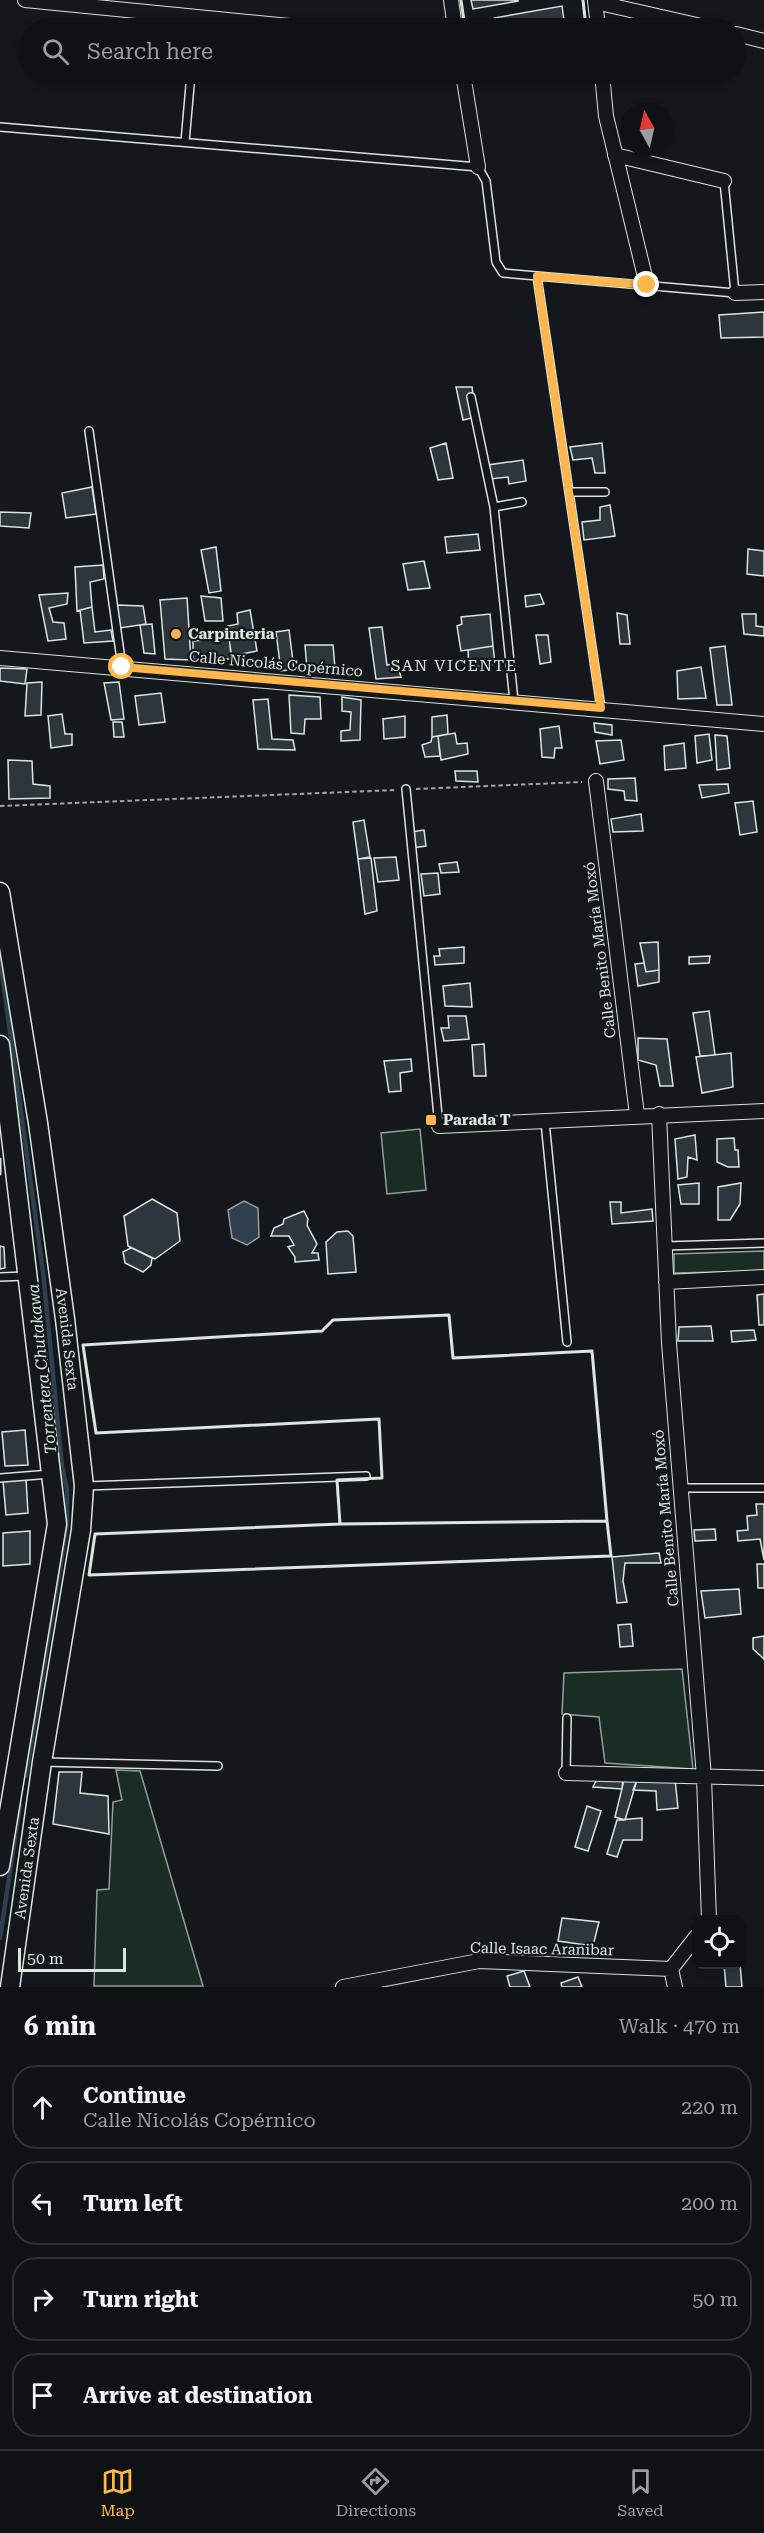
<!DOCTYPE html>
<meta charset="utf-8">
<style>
body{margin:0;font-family:"Roboto Serif",serif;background:#181b1e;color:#f1f3f6}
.controls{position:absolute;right:18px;bottom:18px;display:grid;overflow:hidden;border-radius:12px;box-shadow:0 3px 9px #0003}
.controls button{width:54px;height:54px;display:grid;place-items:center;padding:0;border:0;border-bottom:2px solid #2f3234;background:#0f1215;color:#f1f3f6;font:30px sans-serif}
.compass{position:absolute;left:620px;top:102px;width:54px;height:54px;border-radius:50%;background:#0f1215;box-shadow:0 3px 9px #0003;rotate:352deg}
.scale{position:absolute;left:18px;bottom:15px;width:108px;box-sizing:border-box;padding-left:6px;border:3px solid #d8e6dc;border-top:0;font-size:16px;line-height:21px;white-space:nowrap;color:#d8e6dc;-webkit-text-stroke:4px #14181c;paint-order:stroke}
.stop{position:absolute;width:18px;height:18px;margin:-14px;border:4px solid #ffb74d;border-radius:50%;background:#fff}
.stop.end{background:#ffb74d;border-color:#fff;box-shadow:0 2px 6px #0008}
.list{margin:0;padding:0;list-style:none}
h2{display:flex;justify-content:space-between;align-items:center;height:78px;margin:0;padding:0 24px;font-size:26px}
h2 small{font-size:20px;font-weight:400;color:#9b9ea0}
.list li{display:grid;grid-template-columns:39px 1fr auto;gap:18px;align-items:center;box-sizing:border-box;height:84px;margin:0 12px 12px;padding:0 12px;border:2px solid #2f3234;border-radius:24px}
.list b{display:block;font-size:22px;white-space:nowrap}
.list p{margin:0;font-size:20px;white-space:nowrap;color:#9b9ea0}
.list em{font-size:20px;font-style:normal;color:#9b9ea0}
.icon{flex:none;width:33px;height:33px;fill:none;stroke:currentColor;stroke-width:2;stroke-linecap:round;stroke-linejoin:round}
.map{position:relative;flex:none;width:764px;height:1987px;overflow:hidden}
.search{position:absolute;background:#0f1215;box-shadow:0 3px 9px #0003;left:18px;right:18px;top:18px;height:66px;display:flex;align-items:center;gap:15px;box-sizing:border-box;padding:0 21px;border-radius:33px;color:#9b9ea0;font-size:22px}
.sheet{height:462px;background:#0f1215}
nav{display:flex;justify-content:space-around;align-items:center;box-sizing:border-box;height:84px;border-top:2px solid #2f3234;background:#0f1215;font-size:16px;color:#9b9ea0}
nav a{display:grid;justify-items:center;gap:3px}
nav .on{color:#ffb74d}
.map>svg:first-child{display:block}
.green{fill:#1a2d24;stroke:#939e99;stroke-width:1.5}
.water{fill:#2f3f4d;stroke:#939e99;stroke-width:1.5}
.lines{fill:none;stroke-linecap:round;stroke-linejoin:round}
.stream{stroke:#2f3f4d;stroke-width:4.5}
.building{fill:#2c363c;stroke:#d8e6dc;stroke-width:1.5}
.lane-casing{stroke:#d8e6dc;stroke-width:10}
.street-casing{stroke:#d8e6dc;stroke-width:16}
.secondary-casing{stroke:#d8e6dc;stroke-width:21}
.path{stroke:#9da8a2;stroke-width:2;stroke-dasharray:4.5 3;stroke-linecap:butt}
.lane{stroke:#14181c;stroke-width:7}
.street{stroke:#14181c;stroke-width:14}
.secondary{stroke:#14181c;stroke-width:18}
.wall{stroke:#d8e6dc;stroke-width:3}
.route{stroke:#ffb74d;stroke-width:8}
.poi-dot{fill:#ffb74d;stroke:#14181c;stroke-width:2}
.labels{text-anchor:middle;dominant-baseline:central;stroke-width:4.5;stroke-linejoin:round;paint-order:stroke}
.poi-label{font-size:15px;font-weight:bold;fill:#d8e6dc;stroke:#14181c;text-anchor:start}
.street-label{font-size:15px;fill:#d8e6dc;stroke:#14181c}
.neighbourhood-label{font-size:16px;letter-spacing:1.5px;fill:#d8e6dc;stroke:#14181c}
.water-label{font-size:16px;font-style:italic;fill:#d8e6dc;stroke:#14181c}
</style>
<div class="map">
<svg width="764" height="1987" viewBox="0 0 764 1987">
<rect width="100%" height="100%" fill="#14181c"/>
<path class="green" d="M420,1129L426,1190L387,1194L381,1133Z
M764,1251V1271L674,1273V1254Z
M682,1669L693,1769L605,1763L599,1717L562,1714L564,1673Z
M116,1770L140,1771L203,1986H94L97,1890L109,1889L113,1802L122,1800Z"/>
<path class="water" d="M244,1201L258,1208L259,1237L247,1245L232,1238L228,1210Z"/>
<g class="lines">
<path class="stream" d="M0,959L43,1272L62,1466L67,1490V1525L26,1776
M0,1938L20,1805"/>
</g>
<path class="building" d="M471,0H518V1L473,9Z
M562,6L565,28H496L494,18Z
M764,312V337L721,338L719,315Z
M456,387H472L476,417L463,420Z
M446,443L453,478L438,480L430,448Z
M602,443L605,473H595L592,458L573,460L570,447Z
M523,460L526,481L509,484L508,477L490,479L488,465Z
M92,487L96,514L66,518L62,493Z
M610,505L615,536L584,540L582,522L600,520V507Z
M0,512L31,513L29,528L0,526Z
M478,534L480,550L447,553L445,537Z
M216,547L221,591L209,593L201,550Z
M748,549L764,551V576L747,574Z
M424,561L430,588L408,590L403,564Z
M103,565L104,579L90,582L92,607L77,611L75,567Z
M68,593L67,604L49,608L53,622L64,623L66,639L48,641L39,595Z
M540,594L544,604L526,607L525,596Z
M201,596L221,598L223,621H205Z
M187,598L191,660L165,659L160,600Z
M117,605L143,606L146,624L120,628Z
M92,607L95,632L111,630L113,641L84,643L80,610Z
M250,610L257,651L231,656L228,626L238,624L237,613Z
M617,613L627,615L630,644H620Z
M490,614L493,646L461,651L457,626L462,624L461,617Z
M742,614H756V626L764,627V636L744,634Z
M152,624L155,654L144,653L140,625Z
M382,627L387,665L397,663L401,677L376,679L369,628Z
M289,630L294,669L281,671L276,632Z
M536,635H548L551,662L540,664Z
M229,638L232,659H193V641Z
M305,645H333L335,668L307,669Z
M493,646L495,664L469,668L468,650Z
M725,646L732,705H717L710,648Z
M701,667L706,698L678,699L677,671Z
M0,668L27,669L25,684L0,681Z
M42,682L41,715L25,716L27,683Z
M119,682L124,719L111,720L104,683Z
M161,693L165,722L139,725L135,696Z
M289,695L320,697L321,719H305L304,734L291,733Z
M342,697L361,700L360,740L341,741V731L350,730L351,712L342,711Z
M268,699L272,739L293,740L295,750L258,749L253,700Z
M62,714L65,734H72V745L51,748L48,716Z
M447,715L448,734L432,737V717Z
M405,716V737L384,739L383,719Z
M113,722H122L124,737H114Z
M594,723L612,725V735L595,732Z
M559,726L562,748H555L554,758L542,757L540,729Z
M455,733L457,744L467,743L468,754L441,760L438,736Z
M709,734L712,760L697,763L695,736Z
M715,735L727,736L730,768L717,770Z
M438,736L440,756L425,757L422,745L431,742L432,737Z
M621,740L624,760L600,764L596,741Z
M684,743L686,768L665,770L664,746Z
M8,760L32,761L33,784L50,786V798L9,799Z
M455,771H477L478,782L456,781Z
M635,778L637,801L625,800L624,791L608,789V779Z
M728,784L729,793L702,798L699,785Z
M753,801L757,832L740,835L735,803Z
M641,814L643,831L613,832L611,819Z
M364,820L370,857L358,859L353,822Z
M424,830L426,846L412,848L411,832Z
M396,857L399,880L378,882L374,858Z
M371,858L377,911L365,914L358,859Z
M457,862L459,872L441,873L439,864Z
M438,873L440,894L424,896L421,874Z
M658,942L659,970L646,972L640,943Z
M464,947V963L435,965L434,956H440L439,949Z
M710,956L709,963L689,964V957Z
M644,963L646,972L659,970V982L638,986L635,964Z
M470,983L472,1007L445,1006L443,986Z
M709,1011L715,1055L700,1056L693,1013Z
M448,1016H466L469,1039L444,1041L441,1028H449Z
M638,1038L667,1039L673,1086H660L656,1065L638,1060Z
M484,1044L486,1076H474L472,1045Z
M731,1053L733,1087L702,1093L696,1057Z
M411,1059L412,1071L400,1073L401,1091L389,1092L384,1061Z
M695,1135L697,1160L688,1157L687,1177L678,1179L675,1139Z
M734,1138L735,1150H738L739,1167H728L717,1162V1139Z
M699,1183V1204H681L678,1185Z
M741,1183L740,1204L730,1220H718V1187Z
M152,1199L177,1213L180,1241L155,1259L128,1246L124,1216Z
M610,1202H621V1213L652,1209L653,1221L612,1224Z
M304,1211L308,1219L307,1225L317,1244L312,1253H318L319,1260L295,1262V1257L288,1247L294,1245L289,1236H271L274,1228L283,1224L284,1219Z
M348,1231L353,1236L356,1272L328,1274L326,1242L337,1232Z
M0,1246L4,1247L5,1268L0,1269Z
M128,1246L152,1258L151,1265L143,1272L125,1263L123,1252L131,1248Z
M764,1294V1325H759L757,1295Z
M711,1326L713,1341H678L679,1327Z
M754,1330L756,1340L732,1342L731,1331Z
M25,1430L28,1465L5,1466L2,1432Z
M26,1479L28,1513L6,1515L3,1481Z
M756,1504H764V1560L760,1539L738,1541L737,1531L748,1530L747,1516L757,1515Z
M715,1529L716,1540L695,1541L694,1530Z
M30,1531V1564L3,1566V1533Z
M659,1553L661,1563H625L623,1581L627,1602L617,1603L612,1557Z
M757,1564H764V1588H758Z
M739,1589L741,1614L705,1618L701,1591Z
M631,1624L633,1646L620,1647L618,1625Z
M764,1636V1659L753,1649V1638Z
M59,1772H82L80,1793L108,1796L109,1834L53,1824Z
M623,1777L622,1789L593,1787L597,1779Z
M675,1779L678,1808L657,1810L656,1791L633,1790L637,1780Z
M624,1780H637L625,1820L615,1817Z
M587,1806L601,1811L588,1851L575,1847Z
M642,1818V1840H623L617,1857L607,1854L617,1820Z
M562,1918L599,1922L593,1946L558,1941Z
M724,1964H740L742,1987H726Z
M524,1971L530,1987H510L507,1976Z
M578,1977L582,1987H562L561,1983Z"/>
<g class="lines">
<defs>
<path id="lane" d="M0,127L478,167L486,181L496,262L503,273L735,293L724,181
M185,142L191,74
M537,276L601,708
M471,397L494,507L514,701
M89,431L122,667
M569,492H605
M494,507L522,502
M406,789L439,1126
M545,1122L567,1342
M665,1246L764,1243
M0,1277L26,1276
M0,1478L51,1474
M86,1486L366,1476
M680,1488H764
M42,1762L218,1766
M566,1773L567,1718"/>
<path id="street" d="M25,0L310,28
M451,0L455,28
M595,0L598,28
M595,2L710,28
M736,34L764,41
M463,74L478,167
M602,74L606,116L647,285
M615,155L724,181
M735,293L764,292
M0,658L764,724
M596,781L637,1115
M659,1114L669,1343L704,1777L709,1920
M439,1126L764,1111
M666,1282L764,1277
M566,1773L764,1778
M671,1969L696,1937
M671,1969L675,1987
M343,1987L479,1961L671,1969"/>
<g id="secondary">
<path id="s1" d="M0,892L38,1123L65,1319L84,1486L81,1530L42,1762L10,1987"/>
<path d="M0,1045L57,1524L0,1866"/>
</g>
</defs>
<use href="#lane" class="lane-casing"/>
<use href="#street" class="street-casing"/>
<use href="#secondary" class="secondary-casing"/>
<path class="path" d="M416,789L582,782
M0,806L396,790"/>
<use href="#lane" class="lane"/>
<use href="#street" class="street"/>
<use href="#secondary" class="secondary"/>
<path class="wall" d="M461,0L465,28
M583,0L586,28
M0,1159V1174
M449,1315L453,1358L592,1351L607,1521L340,1524L337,1480L382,1478L379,1419L96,1433L83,1345L322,1331L333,1320Z
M607,1521L611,1556L89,1575L95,1534L340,1524Z"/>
</g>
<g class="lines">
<path class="route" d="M122,667L601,708L537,276L647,285"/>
</g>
<g class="poi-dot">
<circle cx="176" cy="634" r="6"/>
<rect x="425" y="1114" width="12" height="12" rx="3"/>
</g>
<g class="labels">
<g class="poi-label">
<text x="188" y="634">Carpinteria</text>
<text x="443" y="1120">Parada T</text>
</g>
<g class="street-label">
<text transform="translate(276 664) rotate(5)">Calle Nicolás Copérnico</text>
<text transform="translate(600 950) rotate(-97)">Calle Benito María Moxó</text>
<text stroke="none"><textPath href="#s1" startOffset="452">Avenida Sexta</textPath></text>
<text transform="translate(666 1518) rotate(-95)">Calle Benito María Moxó</text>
<text transform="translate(27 1868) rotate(-82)">Avenida Sexta</text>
<text transform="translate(542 1949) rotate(1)">Calle Isaac Aranibar</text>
</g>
<g class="neighbourhood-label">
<text x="454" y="665">SAN VICENTE</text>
</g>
<g class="water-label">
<text transform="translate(42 1369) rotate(-96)">Torrentera Chutakawa</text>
</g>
</g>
</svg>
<div class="controls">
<button><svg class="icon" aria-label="locate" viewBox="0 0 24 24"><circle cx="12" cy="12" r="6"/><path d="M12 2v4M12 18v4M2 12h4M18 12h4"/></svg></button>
</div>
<svg class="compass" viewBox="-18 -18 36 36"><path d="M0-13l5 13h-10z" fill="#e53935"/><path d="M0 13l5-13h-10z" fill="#9b9ea0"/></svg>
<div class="scale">50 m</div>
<div class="stop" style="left:122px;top:667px"></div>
<div class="stop end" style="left:647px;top:285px"></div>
<div class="search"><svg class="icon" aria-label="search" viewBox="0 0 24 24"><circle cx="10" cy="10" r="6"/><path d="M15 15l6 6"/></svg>Search here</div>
</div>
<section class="sheet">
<h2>6 min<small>Walk · 470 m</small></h2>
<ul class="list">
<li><svg class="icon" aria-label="ahead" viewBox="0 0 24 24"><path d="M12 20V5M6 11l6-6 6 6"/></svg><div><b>Continue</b><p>Calle Nicolás Copérnico</p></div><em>220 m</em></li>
<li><svg class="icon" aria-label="left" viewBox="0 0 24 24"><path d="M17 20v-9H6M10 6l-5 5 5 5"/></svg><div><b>Turn left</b></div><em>200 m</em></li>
<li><svg class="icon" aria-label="right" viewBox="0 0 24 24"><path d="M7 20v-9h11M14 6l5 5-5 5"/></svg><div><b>Turn right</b></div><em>50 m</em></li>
<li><svg class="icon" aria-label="arrive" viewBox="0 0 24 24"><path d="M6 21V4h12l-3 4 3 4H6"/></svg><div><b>Arrive at destination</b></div></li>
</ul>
</section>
<nav>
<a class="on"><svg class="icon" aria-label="map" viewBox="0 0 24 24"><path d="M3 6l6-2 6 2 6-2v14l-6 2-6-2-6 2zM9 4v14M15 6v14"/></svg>Map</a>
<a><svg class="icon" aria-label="directions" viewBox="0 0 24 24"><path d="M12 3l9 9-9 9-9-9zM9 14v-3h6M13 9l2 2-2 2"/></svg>Directions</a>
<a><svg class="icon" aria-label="saved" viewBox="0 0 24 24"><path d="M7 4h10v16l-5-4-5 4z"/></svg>Saved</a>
</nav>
